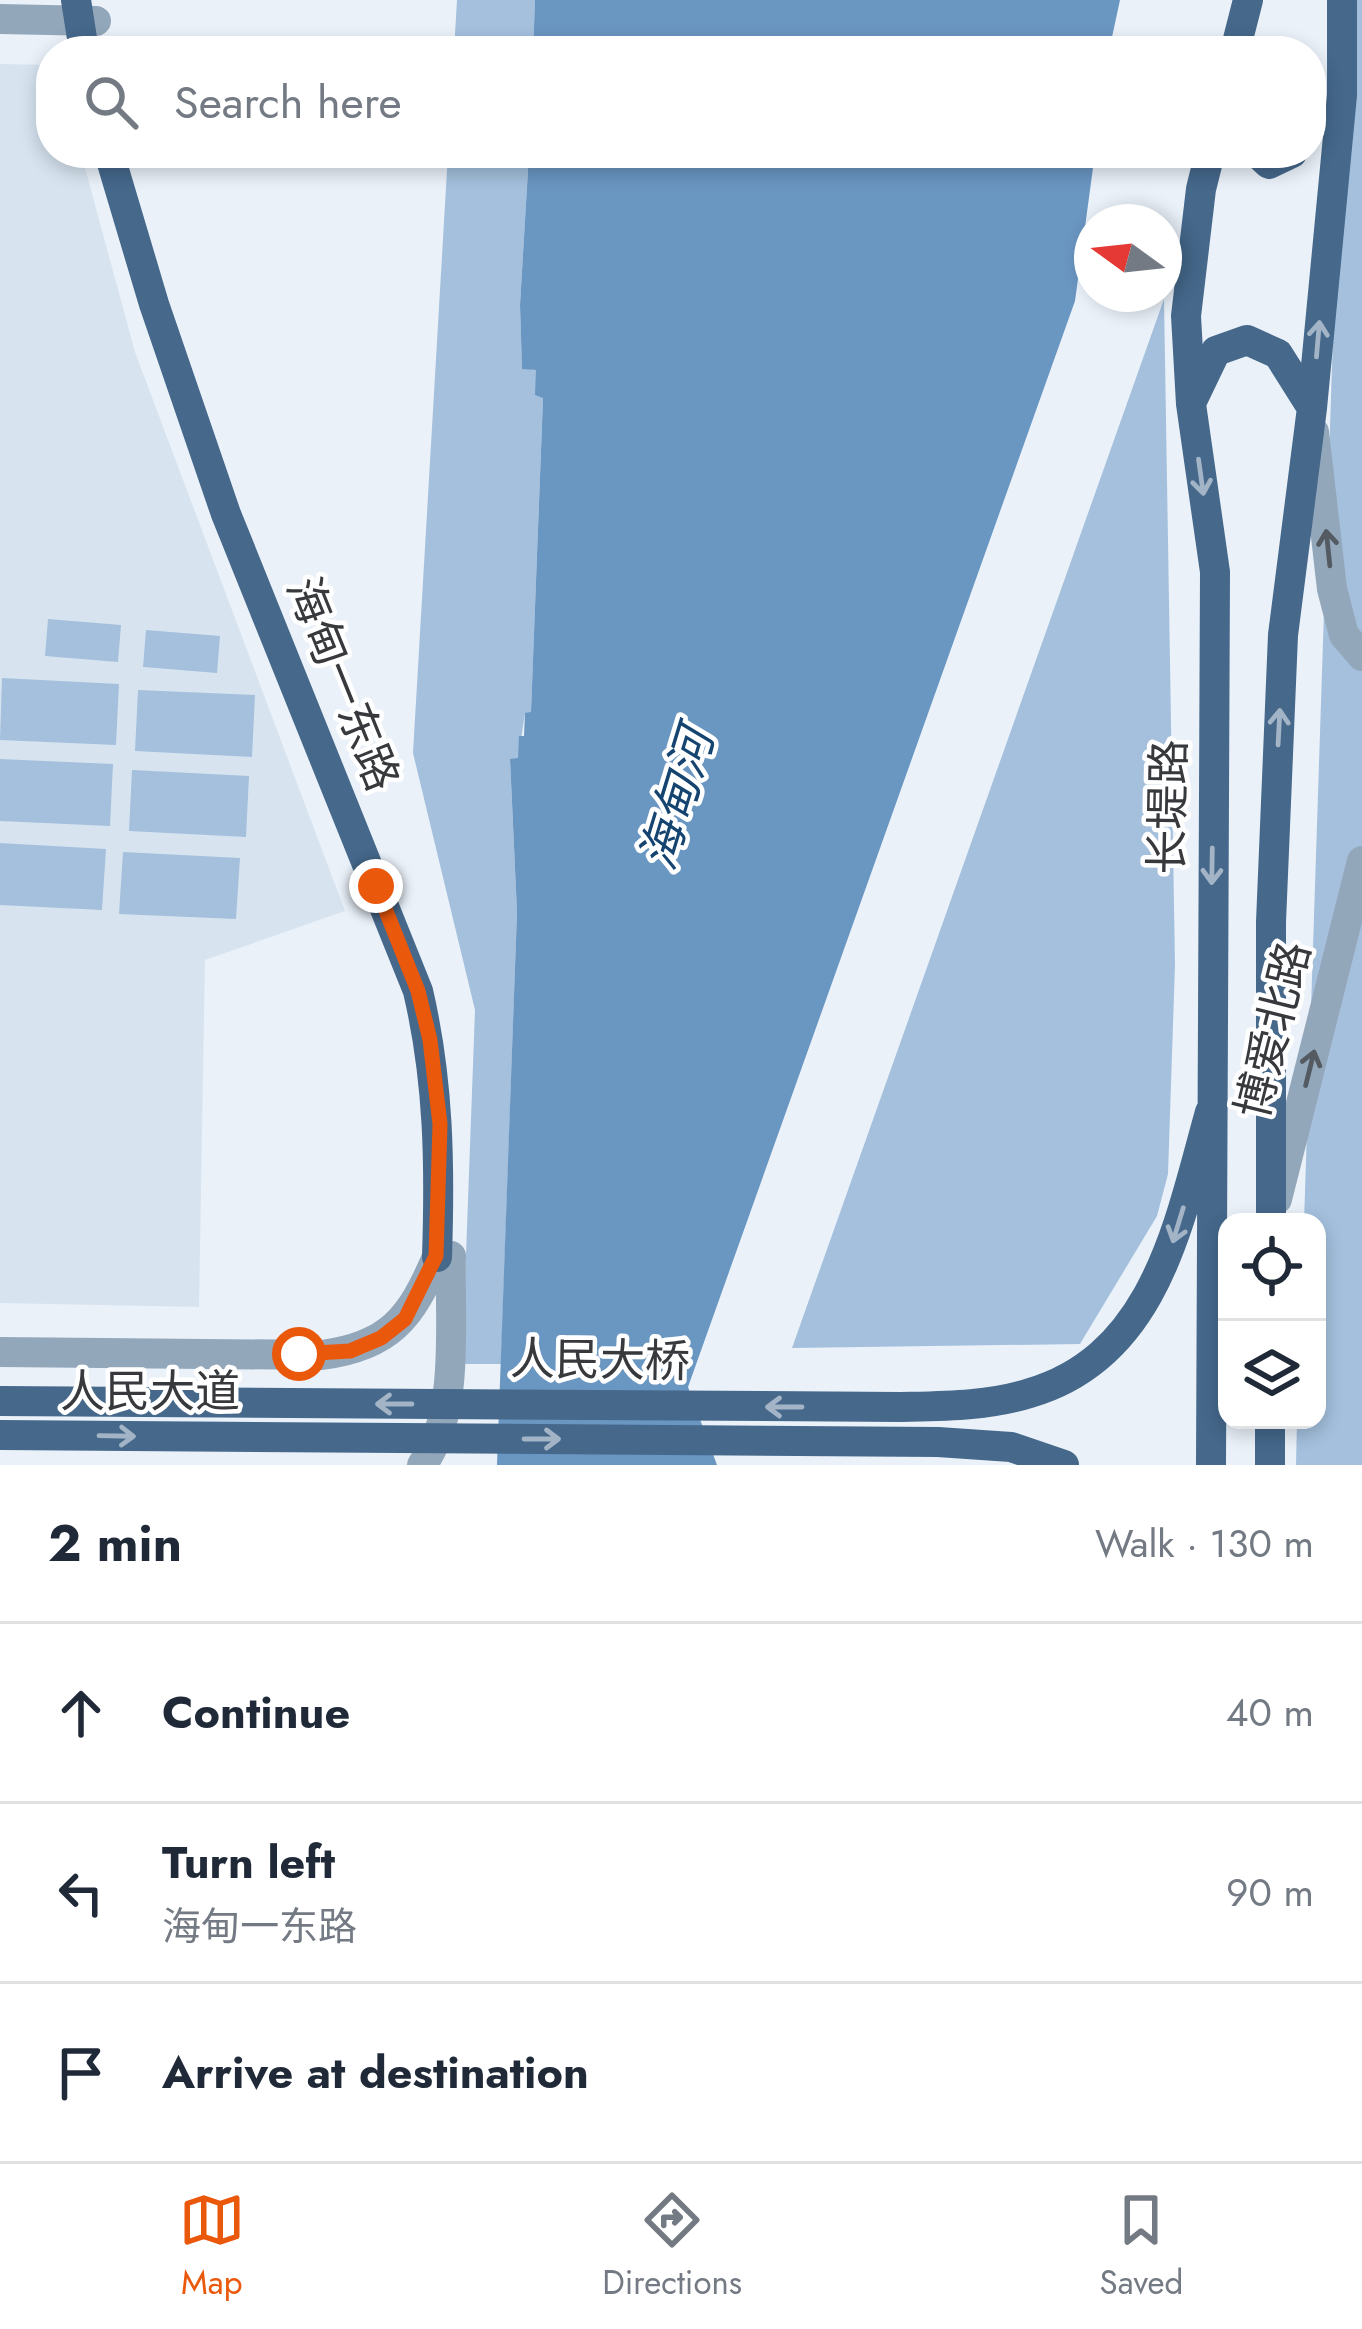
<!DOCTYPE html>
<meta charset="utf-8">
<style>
body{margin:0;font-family:Jost,"Noto Sans SC",sans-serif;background:#f2f2f3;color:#1f2937}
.controls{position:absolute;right:36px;bottom:36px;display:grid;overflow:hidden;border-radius:24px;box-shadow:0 6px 18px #0003}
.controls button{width:108px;height:108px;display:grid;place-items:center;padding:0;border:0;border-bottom:3px solid #e0e1e3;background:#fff;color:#1f2937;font:60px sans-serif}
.compass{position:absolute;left:1074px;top:204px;width:108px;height:108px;border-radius:50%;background:#fff;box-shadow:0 6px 18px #0003;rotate:285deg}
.stop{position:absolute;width:36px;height:36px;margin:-27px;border:9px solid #ea580c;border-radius:50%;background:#fff}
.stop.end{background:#ea580c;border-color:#fff;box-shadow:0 3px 12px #0008}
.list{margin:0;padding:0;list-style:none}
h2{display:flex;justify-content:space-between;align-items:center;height:156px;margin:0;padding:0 48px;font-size:51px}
h2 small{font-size:39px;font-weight:400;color:#747a83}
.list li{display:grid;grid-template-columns:78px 1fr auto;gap:36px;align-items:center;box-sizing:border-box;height:180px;padding:0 48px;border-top:3px solid #e0e1e3}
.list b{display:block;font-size:45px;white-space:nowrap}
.list p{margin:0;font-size:39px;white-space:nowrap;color:#747a83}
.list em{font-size:39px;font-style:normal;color:#747a83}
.icon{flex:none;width:66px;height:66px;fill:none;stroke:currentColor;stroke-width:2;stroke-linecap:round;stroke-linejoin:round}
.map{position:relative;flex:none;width:1362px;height:1465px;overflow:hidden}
.search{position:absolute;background:#fff;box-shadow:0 6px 18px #0003;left:36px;right:36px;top:36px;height:132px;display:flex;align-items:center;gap:30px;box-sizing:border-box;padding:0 42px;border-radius:48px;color:#747a83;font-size:45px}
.sheet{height:696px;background:#fff}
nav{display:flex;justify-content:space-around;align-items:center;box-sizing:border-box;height:168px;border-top:3px solid #e0e1e3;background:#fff;font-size:33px;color:#747a83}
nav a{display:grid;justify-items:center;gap:6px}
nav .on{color:#ea580c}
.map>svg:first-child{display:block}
.built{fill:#d7e4f0}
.green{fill:#a4c0dd}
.water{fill:#6a96c2}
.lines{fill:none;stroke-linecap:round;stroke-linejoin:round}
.minor{stroke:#93a7bb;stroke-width:30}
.major{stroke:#45688b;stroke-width:30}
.oneway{stroke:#a2b4c5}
.oneway2{stroke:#535a62}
.route{stroke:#ea580c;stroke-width:15}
.labels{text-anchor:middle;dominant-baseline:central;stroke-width:9;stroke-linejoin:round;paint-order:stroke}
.street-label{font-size:45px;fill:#37393c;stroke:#fff}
.water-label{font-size:48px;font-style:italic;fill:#14446f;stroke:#fff}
</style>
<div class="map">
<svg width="1362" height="1465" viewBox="0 0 1362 1465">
<rect width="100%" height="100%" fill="#eaf1f9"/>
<path class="built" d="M0,64L51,65V153H81L135,352L345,911L205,960L199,1307L0,1303Z"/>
<path class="green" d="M457,0H535L533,51H454Z
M1344,0H1362V1465H1296L1297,1420H1317V1222H1304Z
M448,153H529L520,305L522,368L536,370L543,397L531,713H525L518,759L510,760L517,912L501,1364H462L475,1010L413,753Z
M1164,299L1175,965L1168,1174L1157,1216L1080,1344L792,1348Z
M48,619L121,625L118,662L45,656Z
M146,630L220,636L217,673L143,667Z
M2,678L119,684L116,745L0,740Z
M138,690L255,695L252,757L135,751Z
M0,759L113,764L110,826L0,821Z
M132,770L249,776L246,837L129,831Z
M0,843L106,849L102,910L0,905Z
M123,852L240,858L236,919L119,914Z"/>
<path class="water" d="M535,0H1120L1109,51H533Z
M529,153H1095L1075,301L688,1387L717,1465H497L517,912L510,759L518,758L519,736H524L525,713L531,712L543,398L535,395L536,370L522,369L520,305Z"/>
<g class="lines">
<path class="minor" d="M0,19L96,21
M1314,432L1332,589L1344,635L1362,656
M1277,1199L1362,861
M0,1352L322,1355C390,1346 411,1318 437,1257
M422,1465C461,1413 449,1320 451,1256"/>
<path class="major" d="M76,0L84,51
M1235,51L1248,0
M109,153L154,304L226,514L418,991C439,1081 440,1165 437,1257
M1210,153L1201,189L1186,316L1191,404L1215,572L1211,1465
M1257,153L1269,164L1292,153
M1192,401L1216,351L1247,340L1278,354L1312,408
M1271,1222V922L1283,635L1312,408L1342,95V0
M0,1401L901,1407C944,1406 989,1406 1030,1393C1156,1356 1179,1222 1210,1112
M0,1435L938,1442L1011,1447L1064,1465
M1270,1465V1420"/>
</g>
<defs><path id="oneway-shaft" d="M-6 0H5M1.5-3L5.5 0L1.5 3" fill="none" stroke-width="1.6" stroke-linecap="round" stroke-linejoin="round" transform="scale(3)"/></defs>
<g class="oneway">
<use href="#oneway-shaft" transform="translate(1318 339) rotate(-85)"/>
<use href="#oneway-shaft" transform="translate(1201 477) rotate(82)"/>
<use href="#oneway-shaft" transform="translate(1279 727) rotate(-87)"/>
<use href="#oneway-shaft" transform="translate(1212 866) rotate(91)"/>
<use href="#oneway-shaft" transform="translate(1178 1225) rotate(107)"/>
<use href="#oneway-shaft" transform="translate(394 1404) rotate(-180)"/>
<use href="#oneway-shaft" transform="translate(784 1407) rotate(-180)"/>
<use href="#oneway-shaft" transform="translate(117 1436) rotate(1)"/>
<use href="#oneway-shaft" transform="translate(542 1439)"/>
</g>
<g class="oneway2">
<use href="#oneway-shaft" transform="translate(1328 548) rotate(-96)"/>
<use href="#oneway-shaft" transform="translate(1310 1068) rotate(-76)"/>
</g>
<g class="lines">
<path class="route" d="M299,1354L350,1351L381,1338L405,1319L436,1256L440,1124L430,1040L418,991L376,886"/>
</g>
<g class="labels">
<g class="street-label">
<text transform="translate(343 684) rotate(68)">海甸一东路</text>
<text transform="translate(1168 807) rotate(-89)">长堤路</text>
<text transform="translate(1273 1030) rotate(-76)">博爱北路</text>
<text transform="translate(600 1360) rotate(1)">人民大桥</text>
<text x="150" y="1391">人民大道</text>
</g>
<g class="water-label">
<text transform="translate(677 799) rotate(-73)">海甸河</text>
</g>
</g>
</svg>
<div class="controls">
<button><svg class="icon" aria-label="locate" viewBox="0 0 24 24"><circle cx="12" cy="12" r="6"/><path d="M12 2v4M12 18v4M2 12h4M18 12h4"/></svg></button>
<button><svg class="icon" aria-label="layers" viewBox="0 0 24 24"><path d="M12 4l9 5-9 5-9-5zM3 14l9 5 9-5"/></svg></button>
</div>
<svg class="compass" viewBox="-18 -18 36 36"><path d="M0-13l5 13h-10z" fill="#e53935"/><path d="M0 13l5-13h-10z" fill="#747a83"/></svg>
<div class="stop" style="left:299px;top:1354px"></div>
<div class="stop end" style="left:376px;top:886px"></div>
<div class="search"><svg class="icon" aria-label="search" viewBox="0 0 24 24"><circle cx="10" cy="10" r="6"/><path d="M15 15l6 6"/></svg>Search here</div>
</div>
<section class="sheet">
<h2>2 min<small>Walk · 130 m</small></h2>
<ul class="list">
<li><svg class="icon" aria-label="ahead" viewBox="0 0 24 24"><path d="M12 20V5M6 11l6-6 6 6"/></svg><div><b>Continue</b></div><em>40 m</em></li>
<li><svg class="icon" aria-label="left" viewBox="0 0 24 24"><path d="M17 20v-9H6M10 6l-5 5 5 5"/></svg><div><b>Turn left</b><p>海甸一东路</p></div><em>90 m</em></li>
<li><svg class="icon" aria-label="arrive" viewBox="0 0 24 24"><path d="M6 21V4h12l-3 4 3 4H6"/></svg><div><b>Arrive at destination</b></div></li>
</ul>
</section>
<nav>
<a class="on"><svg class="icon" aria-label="map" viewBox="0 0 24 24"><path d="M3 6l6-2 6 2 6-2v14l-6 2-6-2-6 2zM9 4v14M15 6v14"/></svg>Map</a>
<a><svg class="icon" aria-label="directions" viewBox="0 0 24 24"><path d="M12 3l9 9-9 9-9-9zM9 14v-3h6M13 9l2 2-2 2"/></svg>Directions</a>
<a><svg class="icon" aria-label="saved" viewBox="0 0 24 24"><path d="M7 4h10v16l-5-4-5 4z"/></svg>Saved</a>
</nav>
